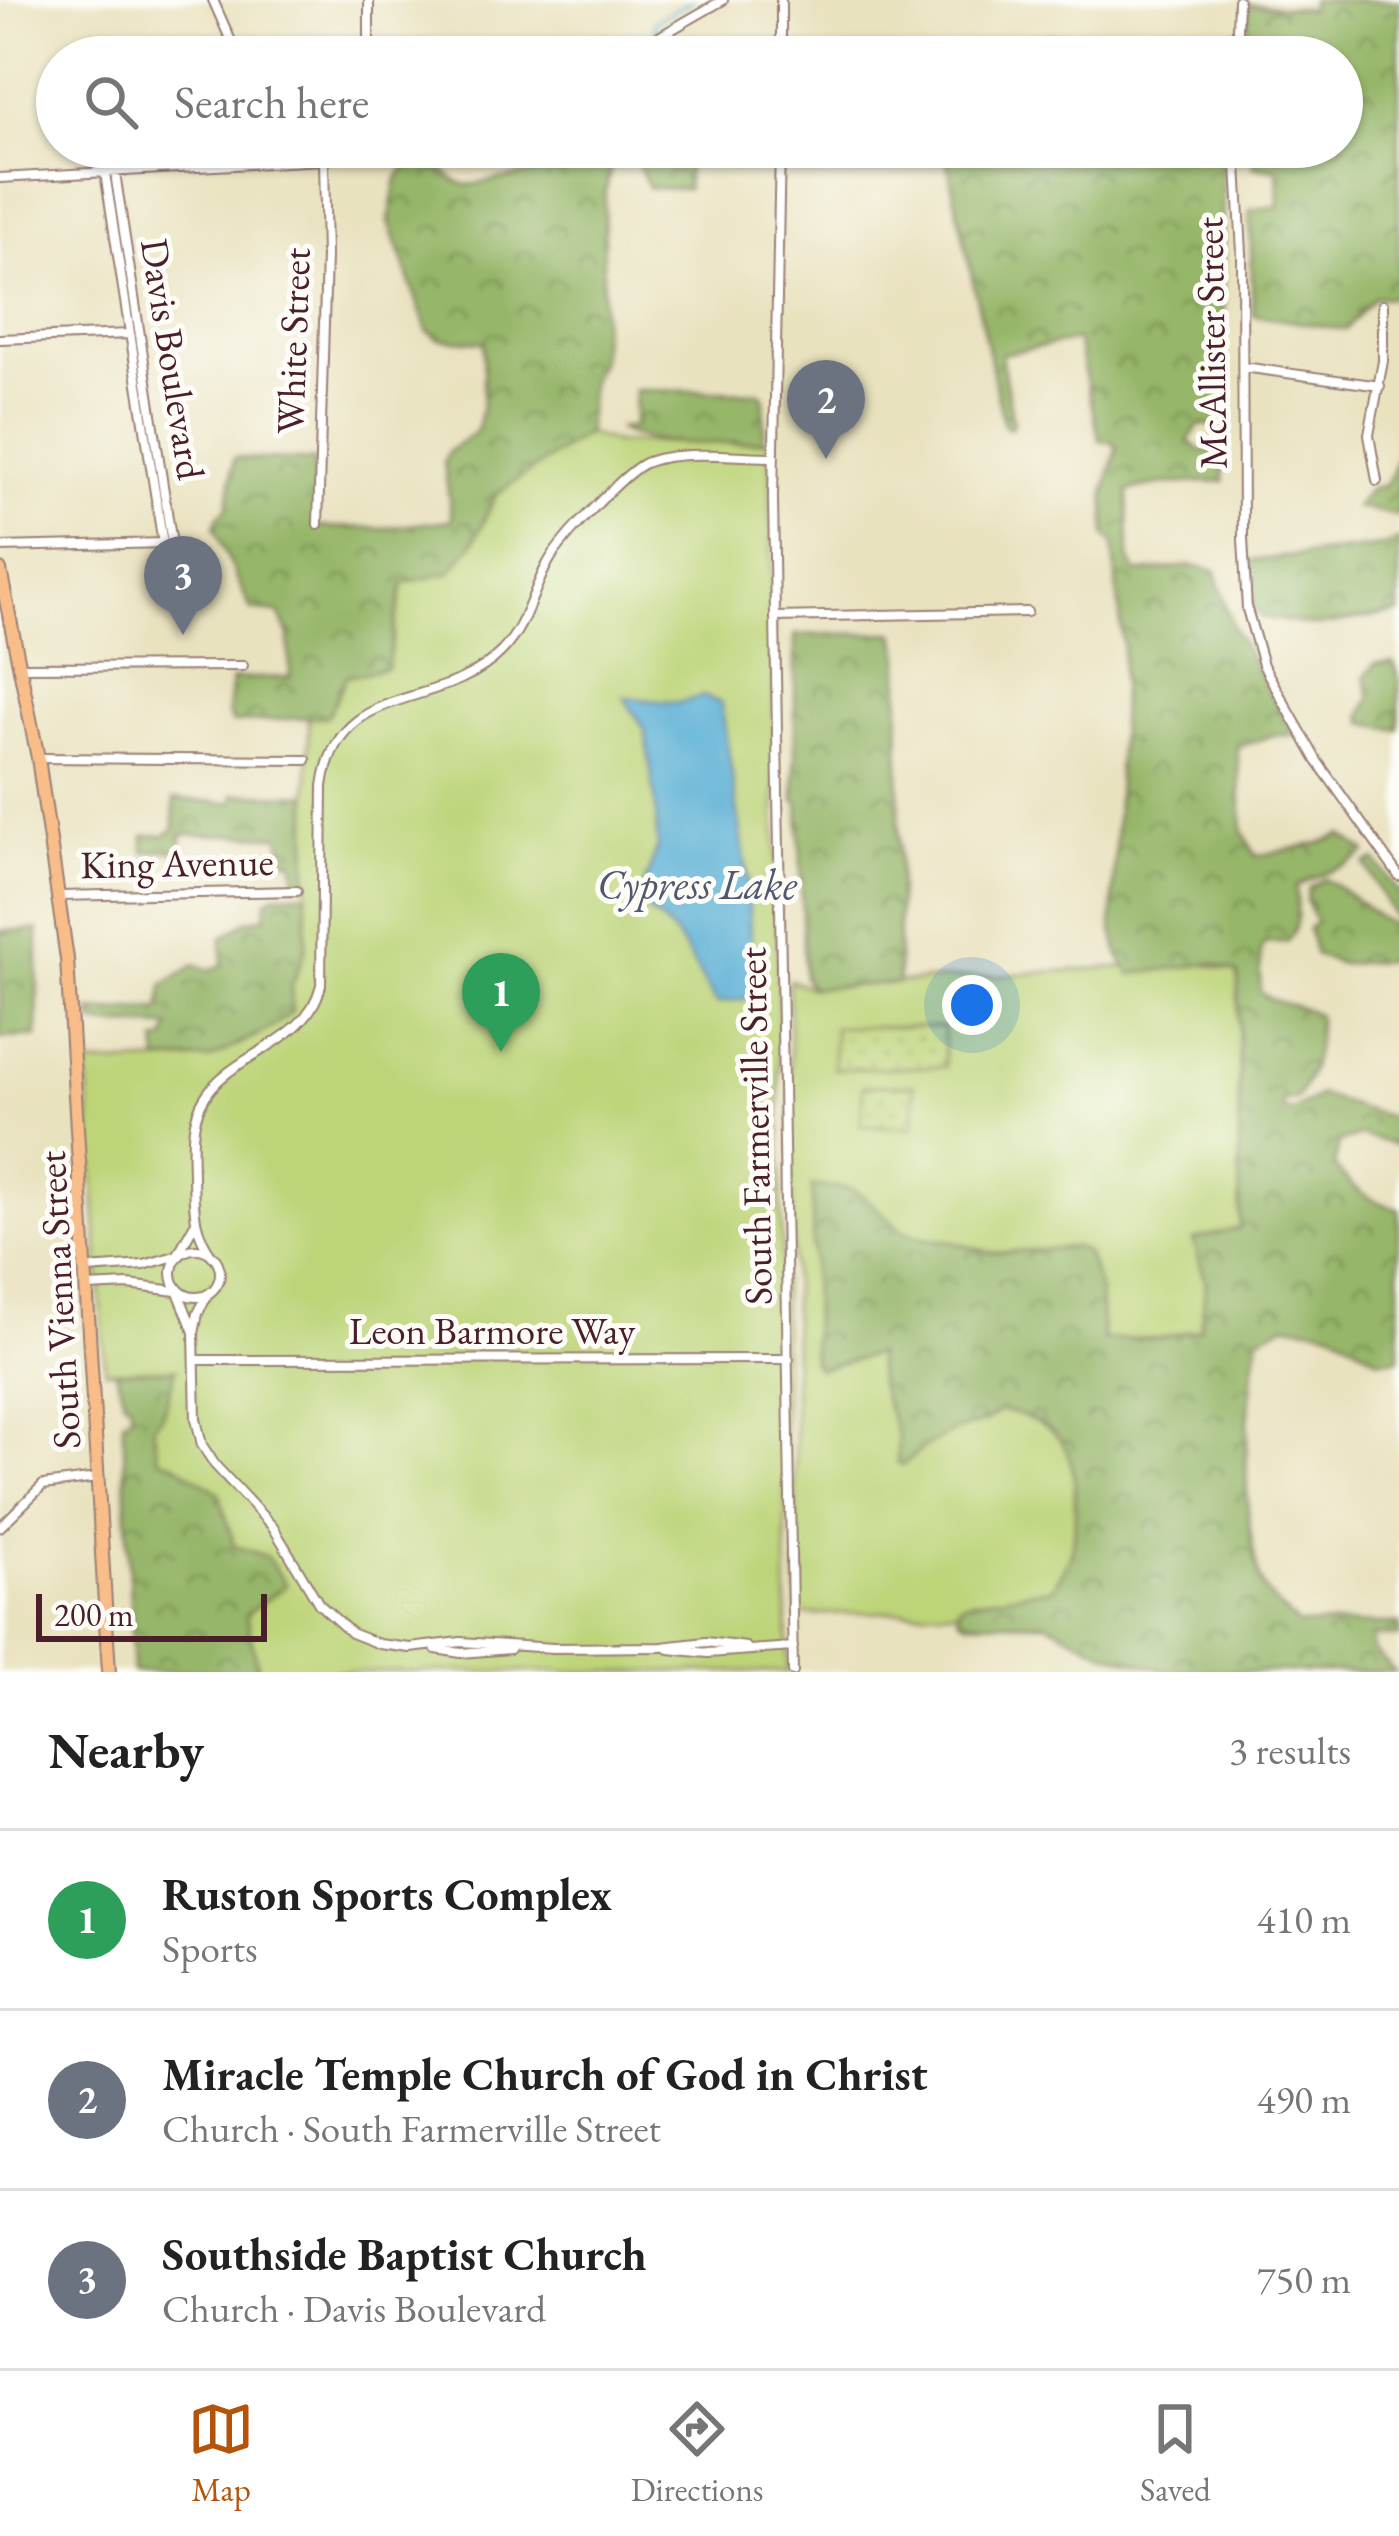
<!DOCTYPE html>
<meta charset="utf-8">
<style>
body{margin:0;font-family:"EB Garamond",serif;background:#f6f6f6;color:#222}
.scale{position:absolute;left:36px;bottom:30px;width:231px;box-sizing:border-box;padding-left:12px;border:6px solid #4a1f2b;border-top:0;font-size:33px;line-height:42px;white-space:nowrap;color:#4a1f2b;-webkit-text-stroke:9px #fdfcf7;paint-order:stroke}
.you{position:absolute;left:972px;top:1005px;width:42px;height:42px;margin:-30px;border:9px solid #fff;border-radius:50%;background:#1a73e8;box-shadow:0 0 0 18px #1a73e833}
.badge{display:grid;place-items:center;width:78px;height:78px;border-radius:50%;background:#b45309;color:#fff;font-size:39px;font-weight:700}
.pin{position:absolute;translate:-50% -99px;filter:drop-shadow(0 3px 6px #0008)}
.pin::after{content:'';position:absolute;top:63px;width:42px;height:36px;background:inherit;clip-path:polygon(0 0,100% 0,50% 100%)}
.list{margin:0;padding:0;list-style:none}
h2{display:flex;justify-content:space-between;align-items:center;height:156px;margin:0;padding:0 48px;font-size:51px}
h2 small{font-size:39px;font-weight:400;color:#767676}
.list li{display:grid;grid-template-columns:78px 1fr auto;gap:36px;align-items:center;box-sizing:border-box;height:180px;padding:0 48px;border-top:3px solid #e0e0e0}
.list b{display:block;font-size:45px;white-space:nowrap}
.list p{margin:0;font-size:39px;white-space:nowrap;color:#767676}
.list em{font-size:39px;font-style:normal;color:#767676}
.icon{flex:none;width:66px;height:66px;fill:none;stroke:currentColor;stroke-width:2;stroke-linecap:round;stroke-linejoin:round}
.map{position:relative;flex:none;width:1399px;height:1672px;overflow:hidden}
.search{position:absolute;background:#fff;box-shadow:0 3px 9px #0004;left:36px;right:36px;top:36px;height:132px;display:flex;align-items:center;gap:30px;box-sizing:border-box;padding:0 42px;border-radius:66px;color:#767676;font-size:45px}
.sheet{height:696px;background:#fff}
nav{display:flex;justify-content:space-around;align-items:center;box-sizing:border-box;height:168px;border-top:3px solid #e0e0e0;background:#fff;font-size:33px;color:#767676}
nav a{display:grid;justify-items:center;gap:6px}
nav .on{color:#b45309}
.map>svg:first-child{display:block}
.grass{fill:#bdd479;stroke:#847a52;stroke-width:3}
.forest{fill:url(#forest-crowns);stroke:#706a4a;stroke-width:3}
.park{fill:url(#park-dots);stroke:#847a52;stroke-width:3}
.water{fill:#57aed4;stroke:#506680;stroke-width:3}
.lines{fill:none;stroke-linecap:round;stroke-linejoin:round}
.stream{stroke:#57aed4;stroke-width:3}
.minor-casing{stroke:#9a8075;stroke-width:12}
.trunk-casing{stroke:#9a8075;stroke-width:16}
.minor{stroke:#fff;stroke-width:8}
.trunk{stroke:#f8bd89;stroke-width:12}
.labels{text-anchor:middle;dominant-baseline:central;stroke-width:10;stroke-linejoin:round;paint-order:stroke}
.street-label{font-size:39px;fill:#4a1f2b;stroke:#fdfcf7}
.water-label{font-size:42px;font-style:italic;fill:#4f586f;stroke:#fdfcf7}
</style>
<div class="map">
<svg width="1399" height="1672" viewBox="0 0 1399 1672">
<defs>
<pattern id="forest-crowns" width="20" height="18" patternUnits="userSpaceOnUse" patternTransform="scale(3)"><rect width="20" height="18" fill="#96b669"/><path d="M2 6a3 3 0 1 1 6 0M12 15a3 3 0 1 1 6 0" fill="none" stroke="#7c9357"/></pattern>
<pattern id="park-dots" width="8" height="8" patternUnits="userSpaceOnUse" patternTransform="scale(3)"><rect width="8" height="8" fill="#bdd479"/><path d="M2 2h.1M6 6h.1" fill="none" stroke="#a4b669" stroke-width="1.8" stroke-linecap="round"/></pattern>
</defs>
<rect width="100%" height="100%" fill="#fdfcf7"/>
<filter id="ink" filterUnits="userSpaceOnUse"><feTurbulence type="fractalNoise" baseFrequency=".00833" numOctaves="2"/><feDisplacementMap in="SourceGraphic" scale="24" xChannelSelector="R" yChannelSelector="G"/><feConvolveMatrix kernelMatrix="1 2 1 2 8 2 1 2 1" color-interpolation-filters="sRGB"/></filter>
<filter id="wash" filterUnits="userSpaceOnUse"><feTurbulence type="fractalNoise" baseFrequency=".004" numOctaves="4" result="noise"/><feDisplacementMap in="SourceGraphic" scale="48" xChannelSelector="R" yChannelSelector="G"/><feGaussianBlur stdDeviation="2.7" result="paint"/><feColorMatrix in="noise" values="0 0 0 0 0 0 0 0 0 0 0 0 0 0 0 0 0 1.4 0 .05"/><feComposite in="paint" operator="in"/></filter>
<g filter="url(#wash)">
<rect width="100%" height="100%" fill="#e9e2bf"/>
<path class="grass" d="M587,433L615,443L770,441L788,1672H258L246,1614L286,1585L266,1556L234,1546L218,1493L175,1464L158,1458L153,1427L176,1369L105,1371L87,1065L210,1059L236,1045L291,987L306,948L309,717L328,716L346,677L387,668L403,583L473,543L496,494Z
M1194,962L1238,972L1244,1601L797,1615L789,980L812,988Z"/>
<path class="forest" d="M1311,0H1399V298L1374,297L1345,330L1253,315L1250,210L1279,206L1278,169L1254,167L1251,147H1342V57H1247L1248,4L1310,9Z
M1045,35L1220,39L1221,57H1028L1030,40Z
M602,147H616L605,193L601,359L591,381L587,433L496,494L473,543L450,573L403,583L387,668L346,677L328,716L233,723L228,713L232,679L290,677L289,635L279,613L251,610L214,527L219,515L228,507L234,458L315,461V527L386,528L452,520L444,462L448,452L477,431L483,399L484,342L438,339L427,330L389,221L397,179L408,164L431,152C444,167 446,182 469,185L597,163Z
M646,147H687V189L649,188L639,166Z
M944,147H1222L1225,426L1199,425L1188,441L1200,451L1220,447L1224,481L1160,484L1128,491L1129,558L1136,573L1191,566L1215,570L1233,628L1294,735H1272L1237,748L1243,832L1256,856L1321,843L1342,835L1366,852C1345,870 1319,872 1296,887C1297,908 1301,926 1286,942H1266L1261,948L1260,991C1275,1007 1300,1003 1318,1015C1318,1048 1314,1071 1297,1099L1283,1101L1282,1108L1292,1112L1320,1095L1399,1120V1146L1361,1135L1339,1143L1334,1166C1352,1188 1371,1202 1399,1209V1359H1378L1332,1330L1286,1324L1259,1337C1245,1408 1239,1513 1261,1582C1266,1598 1287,1613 1298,1625L1399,1624V1637L1372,1636L1374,1651L1395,1672H1170L1107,1653L1047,1623L966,1621L959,1616V1606L964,1602L1052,1588C1077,1554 1075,1540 1075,1500C1076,1443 1055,1422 1000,1410L986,1421L952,1432L923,1448L903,1465L897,1462L898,1437L878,1382L876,1354L818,1369L813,1361L812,1186L849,1188L860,1193L901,1230L925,1239L950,1241L992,1253L1076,1247L1088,1254L1100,1292L1103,1340L1160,1338L1200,1329L1206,1282L1193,1240L1240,1228L1238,973L1214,963L1131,974L1119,956L1112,926L1123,647L1113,542L1106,536L1105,492L1117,448L1112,442L1100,441L1077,340L1001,354L1013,423L1010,428L1004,425Z
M635,390L759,392L764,397V440C731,445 646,447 619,429L634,426Z
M1399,449V516L1356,507L1371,488L1383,486L1391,476Z
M1399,540V613L1316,626L1260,617L1249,594V561L1384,546Z
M895,633L900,651L898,983L812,988L804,978L799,802L795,801V635Z
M1394,663L1399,678V730L1364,723L1362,714L1371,698L1365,677L1375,664Z
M234,794L308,795L307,884H296L294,862L285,859L280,836L182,834L181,851L144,852V836L165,835L174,829V799L233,803Z
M1375,860L1399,893V926L1365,864Z
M1324,879C1352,892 1370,917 1399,928V960L1342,964L1315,955L1308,928L1316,923L1306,900L1309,888Z
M307,893L306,948L291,987L292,1012L269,1029L210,1059L159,1061L157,1042L165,1040L170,1027L95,1024L90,1012L161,1009L163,985L195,965L209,970L223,965L222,938L247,921L265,917L267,900L276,894Z
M38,930L37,1036L0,1038V931Z
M176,1369L162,1415L153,1427L158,1458L175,1464L219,1493L234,1546L266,1556L286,1585L246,1614L258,1672H133L123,1420L131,1415V1404L124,1400L116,1371Z"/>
<path class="park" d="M834,1027H943L945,1067L834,1069Z
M914,1085V1128L861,1125L863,1086Z"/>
<path class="water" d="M703,696L721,703L747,873L753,993L744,999L717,1003C692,968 687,937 648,911L643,888L658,846L655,799L645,730L624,697L678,703Z"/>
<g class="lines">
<path class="stream" d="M655,32V21L693,0"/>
</g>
</g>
<g filter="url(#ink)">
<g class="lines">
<defs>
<path id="minor" d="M213,0L238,57
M369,0V57
M781,0V57
M624,57L723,0
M1236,57L1238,0
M780,147L773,498L793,1672
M1236,147L1242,253L1243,539L1247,609L1263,665L1317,761L1399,876
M105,173L173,608L182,609L115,173
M0,178L324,160L376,147
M0,339L130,334
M1243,367L1380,386
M1377,481L1369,435L1383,361V304
M318,524L326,256L324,160
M0,547L166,543
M775,617L1027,612
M21,667L243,666
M38,758L306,760
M59,896L297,891
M172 1273a24 24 0 1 1 48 0a24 24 0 1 1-48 0Z
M178,1254L194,1225
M212,1256C193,1230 194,1209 193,1178C193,1160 191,1140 195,1122C210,1051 304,1055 321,985L323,786C337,678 441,714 502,651C527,625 532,591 549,561C561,540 624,473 645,463C677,449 738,457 774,457
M87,1269L144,1265L175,1256
M88,1287L128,1285L176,1291
M178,1292L194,1332
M208,1294L198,1313L194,1334L196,1419L202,1445L215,1465L273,1527L319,1604L351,1633L379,1644L410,1648L461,1642L553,1648L662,1647L706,1642L746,1647
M195,1360L789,1359
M0,1527L43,1485L97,1478
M436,1649L461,1653L510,1649
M669,1649L708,1653L793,1647"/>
<path id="trunk" d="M0,570L38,758L67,959L109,1672"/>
</defs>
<use href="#minor" class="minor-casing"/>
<use href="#trunk" class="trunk-casing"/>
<use href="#minor" class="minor"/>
<use href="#trunk" class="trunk"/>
</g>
</g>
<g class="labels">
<g class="street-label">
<text transform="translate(293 341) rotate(-88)">White Street</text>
<text transform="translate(1211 343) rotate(-91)">McAllister Street</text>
<text transform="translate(173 359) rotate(81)">Davis Boulevard</text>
<text transform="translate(177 863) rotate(-1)">King Avenue</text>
<text transform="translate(755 1126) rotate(-91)">South Farmerville Street</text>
<text transform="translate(59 1300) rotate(-93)">South Vienna Street</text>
<text x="492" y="1330">Leon Barmore Way</text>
</g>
<g class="water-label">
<text x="697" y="884">Cypress Lake</text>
</g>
</g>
</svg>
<div class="scale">200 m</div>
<div class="you"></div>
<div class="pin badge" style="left:501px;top:1052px;background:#2e9e5b">1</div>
<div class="pin badge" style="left:826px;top:459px;background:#6b7280">2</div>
<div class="pin badge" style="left:183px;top:635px;background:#6b7280">3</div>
<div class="search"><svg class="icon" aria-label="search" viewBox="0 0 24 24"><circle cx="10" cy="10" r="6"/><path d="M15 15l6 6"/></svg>Search here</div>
</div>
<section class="sheet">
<h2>Nearby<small>3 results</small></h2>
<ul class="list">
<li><span class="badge" style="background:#2e9e5b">1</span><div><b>Ruston Sports Complex</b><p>Sports</p></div><em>410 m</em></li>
<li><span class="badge" style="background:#6b7280">2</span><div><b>Miracle Temple Church of God in Christ</b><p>Church · South Farmerville Street</p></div><em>490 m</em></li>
<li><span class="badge" style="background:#6b7280">3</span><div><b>Southside Baptist Church</b><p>Church · Davis Boulevard</p></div><em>750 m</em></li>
</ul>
</section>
<nav>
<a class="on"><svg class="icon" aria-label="map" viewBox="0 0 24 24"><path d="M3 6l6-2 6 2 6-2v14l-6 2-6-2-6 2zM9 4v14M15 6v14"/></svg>Map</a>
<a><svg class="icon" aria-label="directions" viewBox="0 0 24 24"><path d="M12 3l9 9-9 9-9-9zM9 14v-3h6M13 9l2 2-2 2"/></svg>Directions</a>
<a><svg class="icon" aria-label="saved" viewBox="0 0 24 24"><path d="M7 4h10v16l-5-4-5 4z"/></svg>Saved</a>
</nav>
